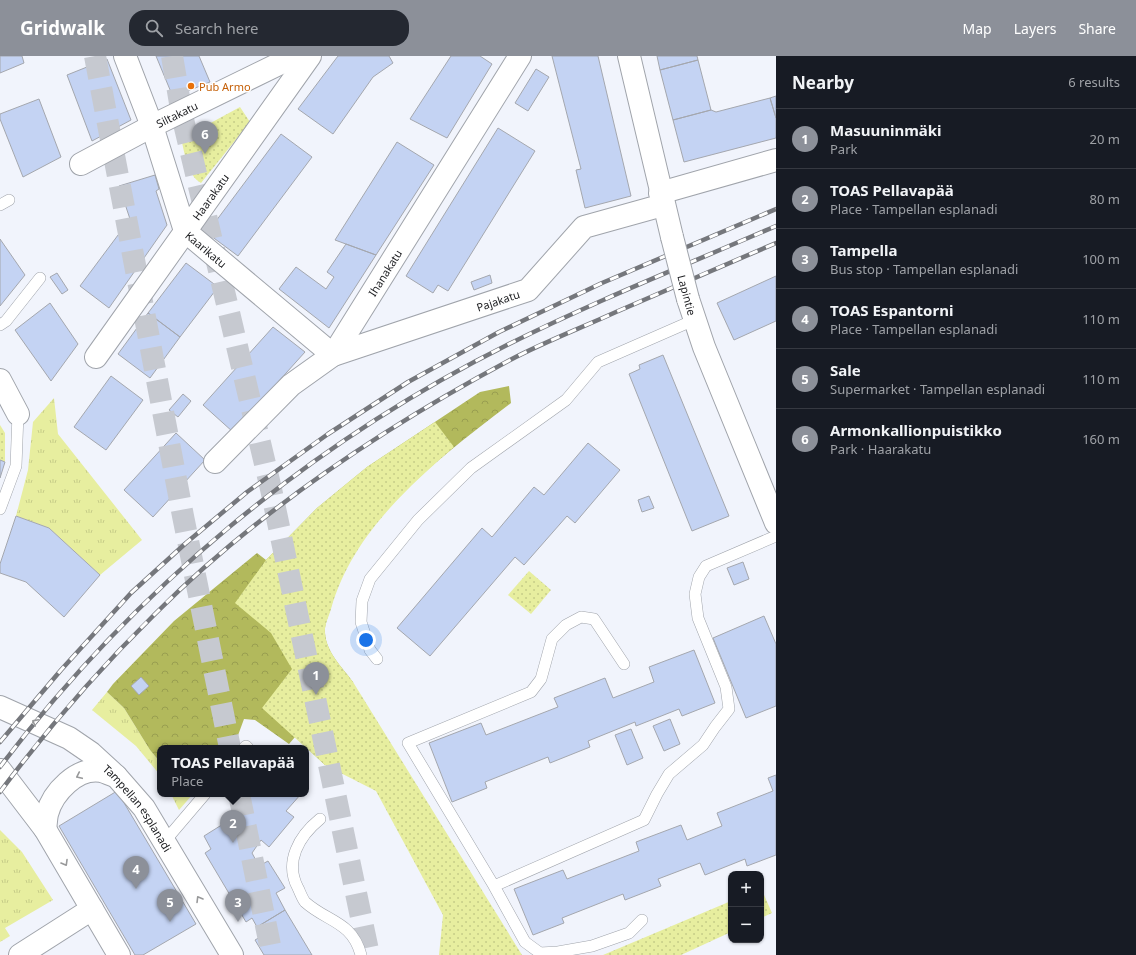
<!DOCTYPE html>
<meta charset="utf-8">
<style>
body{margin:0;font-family:"Noto Sans",sans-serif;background:#242831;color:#f1f3f6}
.controls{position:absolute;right:12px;bottom:12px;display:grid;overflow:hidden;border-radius:8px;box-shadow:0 1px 3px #0004}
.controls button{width:36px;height:36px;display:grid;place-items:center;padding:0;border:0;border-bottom:1px solid #363941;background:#171b24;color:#f1f3f6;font:20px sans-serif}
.you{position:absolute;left:366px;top:584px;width:14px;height:14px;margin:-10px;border:3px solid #fff;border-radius:50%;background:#1a73e8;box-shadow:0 0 0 6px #1a73e833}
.badge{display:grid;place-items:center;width:26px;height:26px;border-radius:50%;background:#8c9099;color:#fff;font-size:13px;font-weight:700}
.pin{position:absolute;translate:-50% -33px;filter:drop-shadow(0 1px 2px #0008)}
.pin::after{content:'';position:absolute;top:21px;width:14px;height:12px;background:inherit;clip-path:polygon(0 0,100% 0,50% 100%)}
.popup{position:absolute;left:157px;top:689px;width:152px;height:52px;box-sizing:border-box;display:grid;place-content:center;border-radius:8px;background:#171b24;filter:drop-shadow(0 1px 3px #0005);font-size:13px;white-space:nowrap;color:#9ea1a6}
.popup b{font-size:15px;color:#f1f3f6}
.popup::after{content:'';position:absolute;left:50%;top:100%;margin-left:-8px;border:8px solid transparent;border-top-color:#171b24}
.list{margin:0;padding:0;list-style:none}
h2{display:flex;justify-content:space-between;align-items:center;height:52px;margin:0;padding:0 16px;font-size:17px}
h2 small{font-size:13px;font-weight:400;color:#9ea1a6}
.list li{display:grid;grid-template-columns:26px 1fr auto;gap:12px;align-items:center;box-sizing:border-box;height:60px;padding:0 16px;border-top:1px solid #363941}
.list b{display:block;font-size:15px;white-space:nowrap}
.list p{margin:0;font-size:13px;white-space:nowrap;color:#9ea1a6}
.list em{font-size:13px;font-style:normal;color:#9ea1a6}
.icon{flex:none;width:22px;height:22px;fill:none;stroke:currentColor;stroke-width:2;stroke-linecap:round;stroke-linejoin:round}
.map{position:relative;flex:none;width:776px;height:899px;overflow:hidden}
header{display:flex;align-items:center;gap:24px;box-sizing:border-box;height:56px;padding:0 20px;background:#8c9099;color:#fff}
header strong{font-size:19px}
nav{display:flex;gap:22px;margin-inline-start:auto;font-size:14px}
.search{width:280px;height:36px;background:#242831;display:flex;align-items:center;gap:10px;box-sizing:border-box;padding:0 14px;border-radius:16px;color:#9ea1a6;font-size:15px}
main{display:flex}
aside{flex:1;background:#171b24}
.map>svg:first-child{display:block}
.grass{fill:url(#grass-tufts)}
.forest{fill:url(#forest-crowns)}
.park{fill:url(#park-dots)}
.building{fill:#c4d3f3;stroke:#a4a7ae}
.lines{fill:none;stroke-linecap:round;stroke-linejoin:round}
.highway-tunnel{stroke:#c6c9d0;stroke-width:22;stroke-dasharray:22 11;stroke-linecap:butt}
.lane-casing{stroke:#a0a4ab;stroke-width:12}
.street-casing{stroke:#a0a4ab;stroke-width:24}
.secondary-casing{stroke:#a0a4ab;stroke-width:24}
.lane{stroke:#fff;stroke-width:11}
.street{stroke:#fff;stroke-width:22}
.secondary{stroke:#fff;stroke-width:22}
.rail-casing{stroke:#75777c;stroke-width:4.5}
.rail{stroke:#fff;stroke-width:3;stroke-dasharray:9;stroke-linecap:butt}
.secondary-bridge-casing{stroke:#a0a4ab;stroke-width:24;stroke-linecap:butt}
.secondary-bridge{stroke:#fff;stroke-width:22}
.oneway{stroke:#98999a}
.food-dot{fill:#e8710a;stroke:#fff;stroke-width:1.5}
.labels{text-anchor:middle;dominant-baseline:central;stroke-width:3;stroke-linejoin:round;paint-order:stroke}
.food-label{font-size:11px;fill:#c56008;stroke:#fff;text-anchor:start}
.street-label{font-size:11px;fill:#1b1c1f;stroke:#fff}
</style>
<header>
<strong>Gridwalk</strong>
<div class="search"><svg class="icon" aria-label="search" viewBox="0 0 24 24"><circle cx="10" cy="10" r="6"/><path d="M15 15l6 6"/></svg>Search here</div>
<nav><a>Map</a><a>Layers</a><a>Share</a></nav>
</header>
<main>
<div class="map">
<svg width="776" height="899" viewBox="0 0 776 899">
<defs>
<pattern id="grass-tufts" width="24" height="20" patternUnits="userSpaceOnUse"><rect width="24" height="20" fill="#e7ee9f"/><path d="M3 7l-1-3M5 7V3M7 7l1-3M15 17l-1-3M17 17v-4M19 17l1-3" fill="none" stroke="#c6cc88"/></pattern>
<pattern id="forest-crowns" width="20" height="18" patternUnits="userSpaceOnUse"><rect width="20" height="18" fill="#b2b95c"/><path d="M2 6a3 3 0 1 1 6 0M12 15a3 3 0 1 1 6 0" fill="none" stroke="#989e50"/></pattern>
<pattern id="park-dots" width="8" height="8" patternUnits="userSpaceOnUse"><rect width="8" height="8" fill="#e7ee9f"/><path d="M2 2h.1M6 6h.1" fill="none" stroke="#c6cc88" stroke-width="1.8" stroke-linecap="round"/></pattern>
</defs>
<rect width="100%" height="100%" fill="#f1f4fc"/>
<path class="grass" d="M54,342L58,378L142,484L100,519L49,472L16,460L28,414L33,366Z
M107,636L124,652L150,694L160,706V719L136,690L92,654Z
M171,738H193L179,754Z
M0,774L22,796L53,844L5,872L10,880L0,886Z"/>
<path class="forest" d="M509,330L511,347C442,400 356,462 331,551C329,558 324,569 325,577C326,596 342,611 353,626L325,709L295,681L289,688L255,664L244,663L237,682L227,692H160V706L150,694L124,652L107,636L113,628L174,565L257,497L266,504L317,452L367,411L480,336Z"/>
<path class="park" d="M240,51L250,66L201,127C187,119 185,97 181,83Z
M435,366L454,391C402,436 350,485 331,553C329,560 324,570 325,577C326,596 342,611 353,626L522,899H439L443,859L376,735L325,709L262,652L292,613L271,577L235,547L266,504L317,452L367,411Z
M0,369L5,377V406L0,404Z
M529,515L551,534L531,558L508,539Z
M761,832L772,857L761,862Z
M731,845V876L681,899H603Z"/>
<path class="building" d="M0,0H22L24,7L0,17Z
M156,0H199L210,26L173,41Z
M338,0H389L393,7L373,21L333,78L298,53Z
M451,0H480L492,8L447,82L410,63Z
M552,0H598L631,140L585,152L576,114L581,113Z
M657,0H697L698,4L660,14Z
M107,3L131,64L92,85L67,19Z
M698,4L711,54L673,64L660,14Z
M536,13L549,21L528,55L515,47Z
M776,40V62L770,42Z
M770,42L776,62V82L684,106L673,64L711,54L716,56Z
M39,43L61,101L23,121L0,63V58Z
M498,72L535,95L448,235L438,229L433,237L406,220Z
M281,78L312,101L238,200L207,177Z
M397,86L434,109L376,199L335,184Z
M155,119L159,133L156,135L167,169L109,252L80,230L130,163L119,130Z
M0,183L25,219L0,250Z
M346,188L376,199L329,272L279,233L296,211L326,233L334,221L327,216Z
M186,207L218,231L180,281L148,257Z
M57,217L68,234L62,238L50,221Z
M490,219L492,227L474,234L471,226Z
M776,220V265L734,284L717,247Z
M50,247L78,288L51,325L15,274Z
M148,257L180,281L150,322L118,298Z
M273,271L305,296L233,376L203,349Z
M663,299L729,460L692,475L629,318L640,313L639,309Z
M111,320L143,344L106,394L74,371Z
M183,338L191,345L178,361L169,354Z
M176,377L205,404L153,461L124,434Z
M588,387L620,414L575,467L567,460L524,509L515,501L430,600L397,572L482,472L492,481L534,431L544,439Z
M0,404L5,406L0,422Z
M649,440L654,452L642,456L638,444Z
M16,460L49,472L100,519L64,561L26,526L0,517V508Z
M743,506L749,523L734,529L727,512Z
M764,560L776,588V650L746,662L713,582Z
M694,594L715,647L682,660L679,653L636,670L635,666L588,685L590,691L550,707L548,701L485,726L487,732L452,746L429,687L481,667L486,679L558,651L554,642L605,622L613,642L654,626L649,611Z
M141,621L149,630L139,639L131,630Z
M670,663L680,688L664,695L653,670Z
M631,673L643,702L627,709L615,679Z
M776,719V799L747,810L745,803L705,819L700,807L658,823L661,830L625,844L623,838L562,862L564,867L533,879L514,833L563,814L567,823L639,795L636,786L681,769L687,784L722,770L717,757L773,735L768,722Z
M117,735L196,868L143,899H135L59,770Z
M246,738H301L286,755L294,761L269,791L261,784L252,797L259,810L268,805L285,832L276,837L285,854L257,871L252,862L246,866L205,797L211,793L204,780L228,765L225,762Z
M285,854L312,899H264L255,884L262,880L257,871Z"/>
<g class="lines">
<path class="highway-tunnel" d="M95,0L183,460L230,692
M172,0L182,59L271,433L369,899
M239,738L272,899"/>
<defs>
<path id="lane" d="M0,149L9,144
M0,269L6,265L40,222
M0,453L16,410L18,358
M377,603L370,594L361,566L362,545L370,523L418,464L471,412L566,344L598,306L694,264
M624,608L594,563L581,561L566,569L552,583L541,623L531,636L408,687L494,830L525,886L540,897L558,896L592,890L629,877L642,864
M244,692L246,690L248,692
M320,763C299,780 284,806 298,832C300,836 302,842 305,846C327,866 352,865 361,899
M165,785L205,738
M494,830L644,764L657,738L669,718L703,689L715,671L729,653L726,631L698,562L695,538L699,521L706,510L776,480"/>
<g id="street">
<path id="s1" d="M125,0L152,70L185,175L333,299L528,234L584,171L663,149"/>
<path id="s2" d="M81,108L152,70L295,0"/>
<path d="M660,137L776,104"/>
<path id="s3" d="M96,301L310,0"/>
<path d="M0,324L18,358"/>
<path id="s4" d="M215,406L291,329L333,299L520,0"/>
<path d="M45,773C46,768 46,762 47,758C53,736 77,711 101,715C106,716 111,719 116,720"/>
<path d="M20,899L92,853"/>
</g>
<g id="secondary">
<path d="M629,0L672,181"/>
<path d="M688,243L704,291L776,467"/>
<path id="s5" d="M0,651L69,682L91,697L116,720L144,752L232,899"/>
<path d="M0,714L45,773L119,899"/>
</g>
</defs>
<use href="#lane" class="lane-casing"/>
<use href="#street" class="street-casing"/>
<use href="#secondary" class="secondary-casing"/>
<use href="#lane" class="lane"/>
<use href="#street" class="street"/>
<use href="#secondary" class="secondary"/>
<defs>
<path id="rail" d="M0,686L61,614L131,537L186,487L247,436L328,378L408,326L499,276L602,227L776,153
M0,711C133,535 309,388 507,289C595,245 686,209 776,170
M0,736C47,673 100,612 156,557C258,455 383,372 510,304C544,286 581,272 616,256C669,233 722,210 776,187"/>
</defs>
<use href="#rail" class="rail-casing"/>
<use href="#rail" class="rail"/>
<defs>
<path id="secondary-bridge" d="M672,181L688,243"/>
</defs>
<use href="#secondary-bridge" class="secondary-bridge-casing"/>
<use href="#secondary-bridge" class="secondary-bridge"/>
</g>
<defs><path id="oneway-chevron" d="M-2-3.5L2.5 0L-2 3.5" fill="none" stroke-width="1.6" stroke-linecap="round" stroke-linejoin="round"/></defs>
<g class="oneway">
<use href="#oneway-chevron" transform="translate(35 666) rotate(-154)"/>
<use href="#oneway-chevron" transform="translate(79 720) rotate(155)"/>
<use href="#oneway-chevron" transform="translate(65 807) rotate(60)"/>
<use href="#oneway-chevron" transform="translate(199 843) rotate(-121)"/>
</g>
<circle class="food-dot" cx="191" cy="30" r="4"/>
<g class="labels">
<g class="food-label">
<text x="199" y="30">Pub Armo</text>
</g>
<g class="street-label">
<text stroke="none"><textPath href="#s2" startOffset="108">Siltakatu</textPath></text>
<text stroke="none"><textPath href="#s3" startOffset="197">Haarakatu</textPath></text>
<text stroke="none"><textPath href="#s1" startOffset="213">Kaarikatu</textPath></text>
<text stroke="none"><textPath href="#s4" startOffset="257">Ihanakatu</textPath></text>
<text transform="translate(687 239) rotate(75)">Lapintie</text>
<text stroke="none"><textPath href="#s1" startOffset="552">Pajakatu</textPath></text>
<text stroke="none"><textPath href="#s5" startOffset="175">Tampellan esplanadi</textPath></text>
</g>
</g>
</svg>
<div class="controls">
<button>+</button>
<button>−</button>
</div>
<div class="you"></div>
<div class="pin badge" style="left:316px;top:639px">1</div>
<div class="pin badge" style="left:233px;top:787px">2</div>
<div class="popup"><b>TOAS Pellavapää</b>Place</div>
<div class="pin badge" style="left:238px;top:866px">3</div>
<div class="pin badge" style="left:136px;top:833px">4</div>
<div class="pin badge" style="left:170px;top:866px">5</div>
<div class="pin badge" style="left:205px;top:98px">6</div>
</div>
<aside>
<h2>Nearby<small>6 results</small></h2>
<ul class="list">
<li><span class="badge">1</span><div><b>Masuuninmäki</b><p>Park</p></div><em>20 m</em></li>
<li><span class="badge">2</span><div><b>TOAS Pellavapää</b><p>Place · Tampellan esplanadi</p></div><em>80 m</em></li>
<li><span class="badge">3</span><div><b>Tampella</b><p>Bus stop · Tampellan esplanadi</p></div><em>100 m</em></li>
<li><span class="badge">4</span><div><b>TOAS Espantorni</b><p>Place · Tampellan esplanadi</p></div><em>110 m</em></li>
<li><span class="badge">5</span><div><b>Sale</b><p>Supermarket · Tampellan esplanadi</p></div><em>110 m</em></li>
<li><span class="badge">6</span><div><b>Armonkallionpuistikko</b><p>Park · Haarakatu</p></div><em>160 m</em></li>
</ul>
</aside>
</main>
